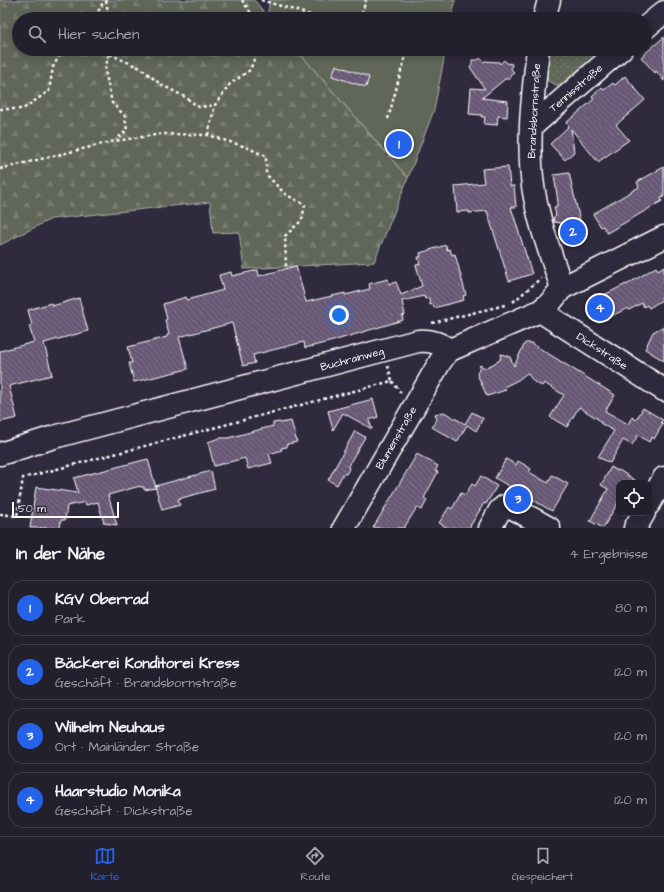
<!DOCTYPE html>
<html lang="de">
<meta charset="utf-8">
<style>
body{margin:0;font-family:"Architects Daughter",sans-serif;background:#2f2d3a;color:#f1f3f6}
.controls{position:absolute;right:12px;bottom:12px;display:grid;overflow:hidden;border-radius:8px;box-shadow:0 2px 10px #0003}
.controls button{width:36px;height:36px;display:grid;place-items:center;padding:0;border:0;border-bottom:1px solid #403e4a;background:#23202e;color:#f1f3f6;font:20px sans-serif}
.scale{position:absolute;left:12px;bottom:10px;width:107px;box-sizing:border-box;padding-left:4px;border:2px solid #fff;border-top:0;font-size:11px;line-height:14px;white-space:nowrap;color:#fff;-webkit-text-stroke:3px #2f2a3d;paint-order:stroke}
.you{position:absolute;left:339px;top:315px;width:14px;height:14px;margin:-10px;border:3px solid #fff;border-radius:50%;background:#1a73e8;box-shadow:0 0 0 6px #1a73e833}
.badge{display:grid;place-items:center;width:26px;height:26px;border-radius:50%;background:#2563eb;color:#fff;font-size:13px;font-weight:700}
.pin{position:absolute;translate:-50% -50%;border:2px solid #fff;box-shadow:0 1px 4px #0006}
.list{margin:0;padding:0;list-style:none}
h2{display:flex;justify-content:space-between;align-items:center;height:52px;margin:0;padding:0 16px;font-size:17px}
h2 small{font-size:13px;font-weight:400;color:#a3a3aa}
.list li{display:grid;grid-template-columns:26px 1fr auto;gap:12px;align-items:center;box-sizing:border-box;height:56px;margin:0 8px 8px;padding:0 8px;border:1px solid #403e4a;border-radius:16px}
.list b{display:block;font-size:15px;white-space:nowrap}
.list p{margin:0;font-size:13px;white-space:nowrap;color:#a3a3aa}
.list em{font-size:13px;font-style:normal;color:#a3a3aa}
.icon{flex:none;width:22px;height:22px;fill:none;stroke:currentColor;stroke-width:2;stroke-linecap:round;stroke-linejoin:round}
.map{position:relative;flex:none;width:664px;height:528px;overflow:hidden}
.search{position:absolute;background:#23202e;box-shadow:0 2px 10px #0003;left:12px;right:12px;top:12px;height:44px;display:flex;align-items:center;gap:10px;box-sizing:border-box;padding:0 14px;border-radius:22px;color:#a3a3aa;font-size:15px}
.sheet{height:308px;background:#23202e}
nav{display:flex;justify-content:space-around;align-items:center;box-sizing:border-box;height:56px;border-top:1px solid #403e4a;background:#23202e;font-size:11px;color:#a3a3aa}
nav a{display:grid;justify-items:center;gap:2px}
nav .on{color:#2563eb}
.map>svg:first-child{display:block}
.grass{fill:url(#grass-dots);stroke:#b0b2ac}
.forest{fill:url(#forest-firs);stroke:#b0b2ac}
.garden{fill:#606659;stroke:#b0b2ac}
.building{fill:url(#building-back-hatch);stroke:#fff}
.lines{fill:none;stroke-linecap:round;stroke-linejoin:round}
.minor-casing{stroke:#fff;stroke-width:25}
.path{stroke:#fff;stroke-width:2.5;stroke-dasharray:3 3;stroke-linecap:butt}
.minor{stroke:#2f2a3d;stroke-width:22}
.labels{text-anchor:middle;dominant-baseline:central;stroke-width:3;stroke-linejoin:round;paint-order:stroke}
.street-label{font-size:11px;fill:#fff;stroke:#2f2a3d}
</style>
<div class="map">
<svg width="664" height="528" viewBox="0 0 664 528">
<defs>
<pattern id="grass-dots" width="8" height="8" patternUnits="userSpaceOnUse"><rect width="8" height="8" fill="#606659"/><path d="M2 2h.1M6 6h.1" fill="none" stroke="#787d72" stroke-width="1.8" stroke-linecap="round"/></pattern>
<pattern id="forest-firs" width="22" height="20" patternUnits="userSpaceOnUse"><rect width="22" height="20" fill="#606659"/><path d="M5 1l3.5 6h-7zM16 11l3.5 6h-7z" fill="#787d72"/></pattern>
<pattern id="building-back-hatch" width="6" height="6" patternUnits="userSpaceOnUse"><rect width="6" height="6" fill="#675874"/><path d="M-1 5l2 2M0 0l6 6M5-1l2 2" fill="none" stroke="#7e7189"/></pattern>
</defs>
<rect width="100%" height="100%" fill="#2f2a3d"/>
<filter id="ink" filterUnits="userSpaceOnUse"><feTurbulence type="fractalNoise" baseFrequency=".025" numOctaves="2"/><feDisplacementMap in="SourceGraphic" scale="8" xChannelSelector="R" yChannelSelector="G"/><feConvolveMatrix kernelMatrix="1 2 1 2 8 2 1 2 1" color-interpolation-filters="sRGB"/></filter>
<g filter="url(#ink)">
<path class="grass" d="M548,49H605L565,83L556,85L548,81L545,68Z"/>
<path class="forest" d="M0,0H254L270,19H19V49H296L408,178L374,262L244,269L239,232L213,233L210,202L51,219L0,245Z"/>
<path class="garden" d="M270,0H455L452,19H270L267,16Z
M296,49H446L434,110L408,178Z"/>
<path class="building" d="M664,37V81L656,71L655,73L641,57Z
M480,58L484,62L485,61L499,62L500,64L504,60L507,63L512,64L511,69L514,72L511,74L510,79H505L482,98L508,101L507,117L498,116L497,125L484,124L485,117H481L482,115L469,114L471,88L485,89L470,67L472,65V60H478Z
M336,65L369,77L366,87L332,76Z
M625,76L645,100L616,125L629,140L598,162L571,129L574,152L565,160L550,144L569,126L566,123L594,99L592,96L602,87L604,90L613,83L615,85Z
M508,167L510,186H514L516,207H511L532,274L509,281L487,211L469,213V211L457,212L455,186L484,183L482,169Z
M664,167V197L661,198L662,201L607,233L603,226L601,227L593,214L639,187L637,182Z
M569,173L584,238L567,242L564,228L563,229L561,223L554,222L553,218L556,215L554,207L557,206V202H558L554,175Z
M446,245L447,250L450,249L452,255L455,254L466,295L463,296L464,300L434,308L433,304L430,305L429,298L425,299L424,296L402,301L405,315L402,316L403,320L333,341L305,348L304,342L253,355L255,363L243,366L232,323L179,337L188,369L134,382L129,363H132L128,347L167,337V335L169,334L165,320L167,319L163,304L186,297L187,300L223,290L219,275L231,272L232,276L258,270L259,276L296,266L306,302L345,293V295L370,289L369,284L388,279L389,284L396,282L401,295L422,286L416,265L420,264L418,257H421L420,253Z
M664,266V295L661,297L662,300L649,308L647,305L644,307L642,303L629,310L628,308L597,323L595,319L592,320L587,309L590,307L588,303L626,284V285L656,267L658,270Z
M79,298L88,331L44,343L52,375L9,386L17,418L0,422V351L34,342L29,326L32,325L28,310L51,303L52,306Z
M664,326V361L645,349L653,332Z
M525,343H531L615,395L605,411L628,424L632,417L636,420L643,408L663,420L661,422L663,424L654,439L652,437L649,442L638,435L632,445L623,440L610,463L598,457L614,431L600,423L601,421L579,407L567,427L550,417L564,395L544,383L542,386L534,382L527,373L518,380L504,387L506,390L487,396L477,374L480,365L485,368L493,364L500,360L501,354L510,357L514,366Z
M373,399L378,417L369,420L372,429L343,413L333,430L328,411Z
M444,412L465,424L472,412L483,418L476,431L467,425L457,442L432,427L437,419L435,414Z
M291,421L297,442L287,444V447L281,448L282,450L269,454L272,463L248,469L245,458L214,466L208,442L219,438H228L273,426V423L279,422L281,423Z
M355,431L365,437L348,466L349,469L346,474H343L337,485L328,480Z
M417,454L438,466L435,471L438,472L424,498L427,500L422,510L417,507L404,528H373Z
M148,459L156,488L144,490V487H140V486L108,495L117,525L104,523L98,502L86,505L85,502L67,506L65,520H61L60,528H30L36,487L78,493L74,478Z
M506,459L516,465L518,461L525,465L531,469L529,472L548,483L552,475L568,484L552,511L495,478Z
M611,467L618,471L619,470L639,483H619V501L603,528L590,521L608,489L601,485Z
M211,471L215,489L178,499L180,505L162,510L155,486Z
M481,476L497,486L486,504L484,503L469,528H448L439,523L449,507L452,509L461,493L465,495L472,484L475,486Z"/>
<g class="lines">
<defs>
<path id="minor" d="M544,19L549,0
M645,28L664,12
M538,49C533,94 527,141 533,186C538,221 551,255 562,288
M531,127L621,49
M540,311L664,390
M0,454L54,437L418,341C431,340 439,343 450,350L540,311L550,303L562,288L664,237
M649,504L664,478
M344,528L440,362L445,355L450,350
M490,528L500,510L505,506L513,508L549,528
M635,528L644,513"/>
</defs>
<use href="#minor" class="minor-casing"/>
<path class="path" d="M106,0L109,19
M242,0L255,19
M261,0L324,19
M89,19L101,8L103,0
M360,19L366,0
M99,49L142,69L160,84L185,97L199,107L215,105
M110,49L105,70L112,103L125,116L127,130L116,140
M583,49L591,52
M0,109H23L49,91L53,67L63,49
M388,119L407,49
M208,135L215,105L230,84L250,70L258,49
M0,169L115,141L162,134L208,135L246,147L266,156V174L285,194L305,205L302,220L285,236L286,267
M513,302L541,278
M432,323L505,305
M392,381L401,393
M0,514L17,516L23,478L392,381L388,366"/>
<use href="#minor" class="minor"/>
</g>
</g>
<g class="labels">
<g class="street-label">
<text transform="translate(576 88) rotate(-41)">Tennisstraße</text>
<text transform="translate(534 111) rotate(-87)">Brandsbornstraße</text>
<text transform="translate(602 351) rotate(33)">Dickstraße</text>
<text transform="translate(352 359) rotate(-15)">Buchrainweg</text>
<text transform="translate(396 438) rotate(-60)">Blumenstraße</text>
</g>
</g>
</svg>
<div class="controls">
<button><svg class="icon" aria-label="locate" viewBox="0 0 24 24"><circle cx="12" cy="12" r="6"/><path d="M12 2v4M12 18v4M2 12h4M18 12h4"/></svg></button>
</div>
<div class="scale">50 m</div>
<div class="you"></div>
<div class="pin badge" style="left:399px;top:144px">1</div>
<div class="pin badge" style="left:573px;top:232px">2</div>
<div class="pin badge" style="left:518px;top:499px">3</div>
<div class="pin badge" style="left:600px;top:308px">4</div>
<div class="search"><svg class="icon" aria-label="search" viewBox="0 0 24 24"><circle cx="10" cy="10" r="6"/><path d="M15 15l6 6"/></svg>Hier suchen</div>
</div>
<section class="sheet">
<h2>In der Nähe<small>4 Ergebnisse</small></h2>
<ul class="list">
<li><span class="badge">1</span><div><b>KGV Oberrad</b><p>Park</p></div><em>80 m</em></li>
<li><span class="badge">2</span><div><b>Bäckerei Konditorei Kress</b><p>Geschäft · Brandsbornstraße</p></div><em>120 m</em></li>
<li><span class="badge">3</span><div><b>Wilhelm Neuhaus</b><p>Ort · Mainländer Straße</p></div><em>120 m</em></li>
<li><span class="badge">4</span><div><b>Haarstudio Monika</b><p>Geschäft · Dickstraße</p></div><em>120 m</em></li>
</ul>
</section>
<nav>
<a class="on"><svg class="icon" aria-label="map" viewBox="0 0 24 24"><path d="M3 6l6-2 6 2 6-2v14l-6 2-6-2-6 2zM9 4v14M15 6v14"/></svg>Karte</a>
<a><svg class="icon" aria-label="directions" viewBox="0 0 24 24"><path d="M12 3l9 9-9 9-9-9zM9 14v-3h6M13 9l2 2-2 2"/></svg>Route</a>
<a><svg class="icon" aria-label="saved" viewBox="0 0 24 24"><path d="M7 4h10v16l-5-4-5 4z"/></svg>Gespeichert</a>
</nav>
